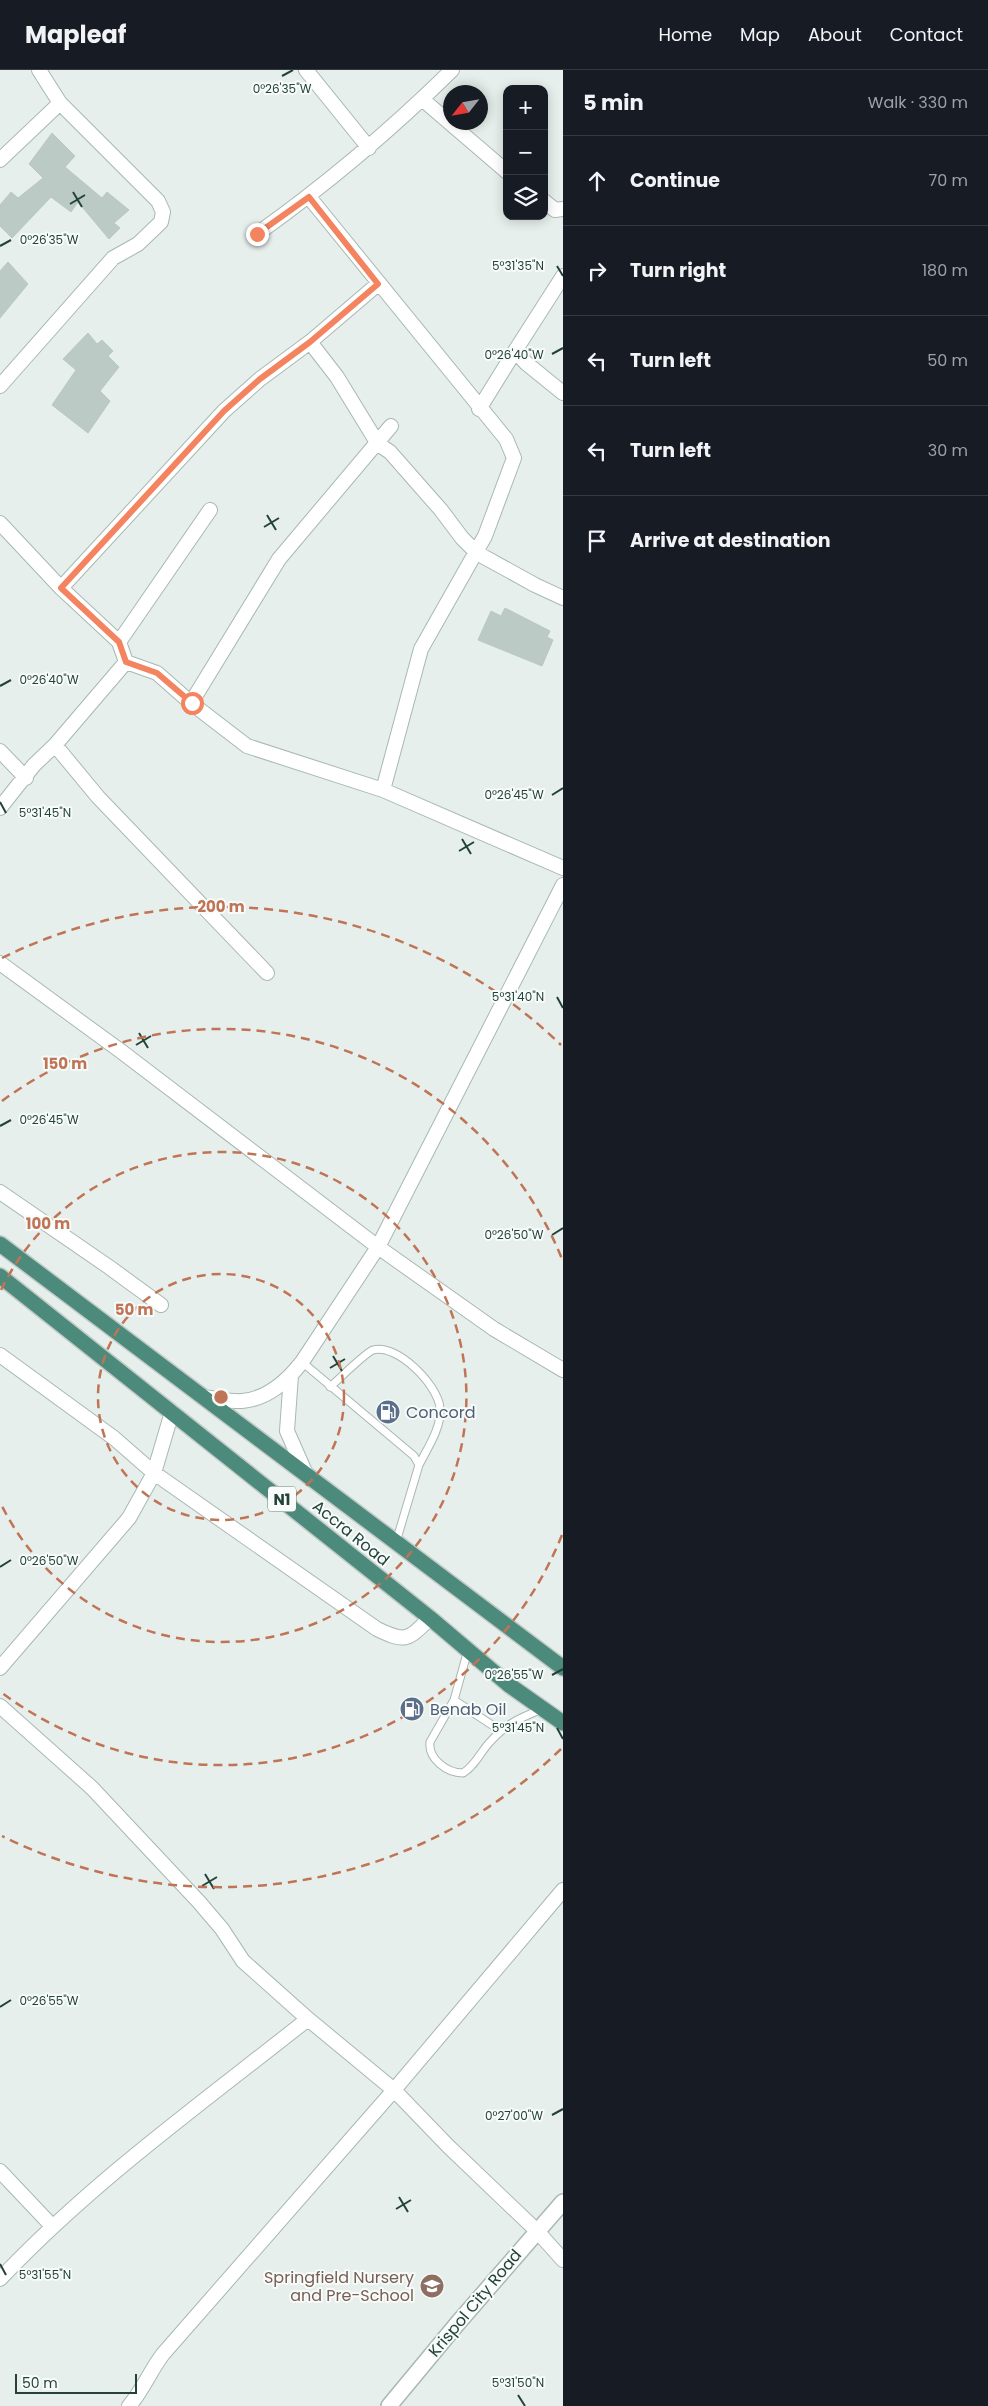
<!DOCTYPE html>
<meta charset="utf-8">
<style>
body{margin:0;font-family:Poppins,sans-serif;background:#242831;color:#f1f3f6}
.controls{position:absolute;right:15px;top:15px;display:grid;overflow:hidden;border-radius:10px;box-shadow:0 2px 12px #0003}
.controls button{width:45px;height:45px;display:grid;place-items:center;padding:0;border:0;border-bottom:1px solid #363941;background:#171b24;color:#f1f3f6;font:25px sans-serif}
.compass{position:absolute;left:443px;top:15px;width:45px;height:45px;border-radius:50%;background:#171b24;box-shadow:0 2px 12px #0003;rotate:239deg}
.scale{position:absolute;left:15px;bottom:12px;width:122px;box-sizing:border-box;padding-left:5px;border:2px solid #24423a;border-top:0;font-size:14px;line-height:18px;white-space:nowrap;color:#24423a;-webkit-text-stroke:4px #f7fbf9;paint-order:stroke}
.stop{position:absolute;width:15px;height:15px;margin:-11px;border:4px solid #f4845f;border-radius:50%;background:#fff}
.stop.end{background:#f4845f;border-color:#fff;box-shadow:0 1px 5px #0008}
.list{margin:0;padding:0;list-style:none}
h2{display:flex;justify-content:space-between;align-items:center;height:65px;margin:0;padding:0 20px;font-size:21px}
h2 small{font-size:16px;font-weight:400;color:#9ea1a6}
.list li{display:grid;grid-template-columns:32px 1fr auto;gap:15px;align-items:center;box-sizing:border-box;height:90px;padding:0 20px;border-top:1px solid #363941}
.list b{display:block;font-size:19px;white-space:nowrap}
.list em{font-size:16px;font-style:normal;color:#9ea1a6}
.icon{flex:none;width:28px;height:28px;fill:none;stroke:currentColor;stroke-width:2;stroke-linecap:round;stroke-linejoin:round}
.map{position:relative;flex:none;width:563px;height:2336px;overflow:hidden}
header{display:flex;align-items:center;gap:30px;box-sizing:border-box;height:70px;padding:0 25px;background:#171b24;border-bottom:1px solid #363941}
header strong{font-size:24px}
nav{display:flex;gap:28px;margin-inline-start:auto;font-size:18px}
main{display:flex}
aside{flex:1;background:#171b24}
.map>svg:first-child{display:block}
.building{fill:#bbcac4;stroke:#b8c9c2}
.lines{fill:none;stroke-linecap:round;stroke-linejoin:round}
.service-casing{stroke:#a8b8b2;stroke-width:9}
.minor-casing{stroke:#a8b8b2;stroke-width:16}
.tertiary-casing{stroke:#a8b8b2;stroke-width:18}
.trunk-casing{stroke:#c2cac8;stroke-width:18}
.service{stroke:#fff;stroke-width:7}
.minor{stroke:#fff;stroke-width:14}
.tertiary{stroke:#fff;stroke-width:15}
.trunk{stroke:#4c8a7c;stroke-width:15}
.route{stroke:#f4845f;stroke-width:6}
.ticks{fill:none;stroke:#24423a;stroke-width:2}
.ring{fill:none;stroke:#c07456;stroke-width:2.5;stroke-dasharray:9 6}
.labels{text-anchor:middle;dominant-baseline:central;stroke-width:4;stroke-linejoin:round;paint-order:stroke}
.shield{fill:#f7fbf9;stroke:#637a73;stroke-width:1}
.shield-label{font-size:15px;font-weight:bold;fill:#24423a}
.service-label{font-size:16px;fill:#4e5e75;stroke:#f7fbf9;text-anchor:start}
.street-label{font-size:16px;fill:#24423a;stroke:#f7fbf9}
.education-label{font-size:16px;fill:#785e54;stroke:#f7fbf9;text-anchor:end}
.ticks-label{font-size:12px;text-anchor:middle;fill:#24423a;stroke:#f7fbf9;stroke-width:4;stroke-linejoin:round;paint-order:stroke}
.centre{fill:#c07456;stroke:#f7fbf9;stroke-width:2.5}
.ring-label{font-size:15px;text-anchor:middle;font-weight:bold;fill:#c07456;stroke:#f7fbf9;stroke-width:4;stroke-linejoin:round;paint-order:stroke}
</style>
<header>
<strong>Mapleaf</strong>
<nav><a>Home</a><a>Map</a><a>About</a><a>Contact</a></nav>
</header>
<main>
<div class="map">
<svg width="563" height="2336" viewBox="0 0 563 2336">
<rect width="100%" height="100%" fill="#e6efeb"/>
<path class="building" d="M52,63L75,86L65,97L102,128L107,122L129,140L114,153L120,158L109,169L78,132L71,142L51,127L12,168L0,156V135L11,122L18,128L43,108L29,94Z
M8,192L28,214L0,248V201Z
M88,263L97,274L102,270L113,281L108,286L119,297L100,321L110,331L88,363L52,335L76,300L63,289Z
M505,538L550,561L547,567L553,570L542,596L478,570L491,541L501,546Z"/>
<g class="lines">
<defs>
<path id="service" d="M302,1292L414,1386L419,1395L396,1472
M330,1317C338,1310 365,1283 373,1280C397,1273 438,1315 440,1338C442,1357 427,1379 419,1395
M468,1580L454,1630L430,1672C428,1689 447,1703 463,1703C475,1696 480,1683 489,1673C507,1653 518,1649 542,1639
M454,1630L501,1661"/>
<path id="minor" d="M306,0L369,78
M422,29L507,102
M0,90L60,33
M309,127L506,369L514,388L485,466L421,579L383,720
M544,131L555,140L563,139
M257,164C327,114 391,60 452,0
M310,272L337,307L378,374L390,382L441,440L462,468L477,483L535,515L563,528
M515,281L563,206
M0,316L113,188L138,174L161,152L163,142L158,131L60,33L39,0
M479,339L515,281L526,293L563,323
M0,453L61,518L119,572L126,592L157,603L191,633L247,676L383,720L563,798
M61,518L224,341L260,309L310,272L378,214
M119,572L210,440
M191,633L279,489L391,356
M55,675L98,727L267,903
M0,681L26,708
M0,738L34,695L55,675L126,592
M0,893L122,982L378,1177L494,1259L563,1300
M0,1122L109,1197L161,1235
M0,1285L114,1368L154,1403L377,1559C406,1573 408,1570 430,1548
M291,1305L287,1361L306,1404
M203,1327C215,1328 230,1332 242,1331C268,1329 287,1311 302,1292L378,1177L563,815
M0,1598L129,1448L154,1403L172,1342
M0,1636L92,1718L199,1832L222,1859L243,1891L308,1949L394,2020L448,2076L537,2161L563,2190
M0,2101L52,2156
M0,2209C93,2111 202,2033 308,1949
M129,2336C143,2320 150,2301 163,2284L394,2020L563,1820"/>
<path id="tertiary" d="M389,2336L457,2254L563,2132"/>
<path id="trunk" d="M0,1174L563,1598
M0,1206L430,1548L509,1615L563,1653"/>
</defs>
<use href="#service" class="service-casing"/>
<use href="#minor" class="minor-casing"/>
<use href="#tertiary" class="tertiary-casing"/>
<use href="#trunk" class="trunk-casing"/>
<use href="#service" class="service"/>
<use href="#minor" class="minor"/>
<use href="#tertiary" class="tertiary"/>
<use href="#trunk" class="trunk"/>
</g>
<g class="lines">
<path class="route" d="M192,633L157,603L126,592L119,572L61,518L224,341L260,309L310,272L378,214L309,127L257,164"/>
</g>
<path class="ticks" d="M282,6L293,0M73,122L82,137M70,134L85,125M0,176L11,170M557,196L563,206M552,284L563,278M267,445L276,460M264,457L279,448M0,616L11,610M552,725L563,718M0,732L6,743M462,769L471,784M459,781L474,772M557,927L563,938M139,963L148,978M136,975L151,966M0,1056L11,1050M552,1165L563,1158M333,1286L342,1301M330,1298L345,1289M0,1497L11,1490M552,1605L563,1599M557,1658L563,1669M205,1804L214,1819M202,1816L217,1807M0,1937L11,1930M552,2045L563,2039M399,2127L408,2142M396,2139L411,2130M0,2194L6,2205M518,2325L525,2336"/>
<g class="ring">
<circle cx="221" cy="1327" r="123"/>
<path d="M1 1220A245 245 0 1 1 1 1434"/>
<path d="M562 1465A368 368 0 0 1 2 1623M2 1031A368 368 0 0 1 562 1189"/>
<path d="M561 1679A490 490 0 0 1 2 1766M2 888A490 490 0 0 1 561 975"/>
</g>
<defs>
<symbol id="fuel-disc" viewBox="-11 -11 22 22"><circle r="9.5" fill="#5c6f8a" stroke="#f7fbf9"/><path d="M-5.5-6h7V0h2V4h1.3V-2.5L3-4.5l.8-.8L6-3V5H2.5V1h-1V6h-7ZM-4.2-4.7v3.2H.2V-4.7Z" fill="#fff"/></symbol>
<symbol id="school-disc" viewBox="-11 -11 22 22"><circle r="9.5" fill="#8d6e63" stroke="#f7fbf9"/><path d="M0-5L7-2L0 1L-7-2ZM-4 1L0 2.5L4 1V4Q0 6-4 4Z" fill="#fff"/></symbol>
</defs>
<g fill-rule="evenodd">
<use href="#fuel-disc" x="374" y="1328" width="28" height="28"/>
<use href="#fuel-disc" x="398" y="1625" width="28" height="28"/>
<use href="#school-disc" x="418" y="2202" width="28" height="28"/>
</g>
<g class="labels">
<rect class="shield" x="268" y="1416.5" width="28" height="25" rx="4"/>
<g class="shield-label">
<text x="282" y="1429">N1</text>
</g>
<g class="service-label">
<text x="406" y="1342">Concord</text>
<text x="430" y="1639">Benab Oil</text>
</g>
<g class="street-label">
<text transform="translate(351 1463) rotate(39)">Accra Road</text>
<text transform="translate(475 2233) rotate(-50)">Krispol City Road</text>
</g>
<g class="education-label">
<text x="414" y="2207">Springfield Nursery<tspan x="414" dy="18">and Pre-School</tspan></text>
</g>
</g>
<g class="ticks-label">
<text x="282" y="23">0°26'35"W</text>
<text x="49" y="174">0°26'35"W</text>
<text x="518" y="200">5°31'35"N</text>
<text x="514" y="289">0°26'40"W</text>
<text x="49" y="614">0°26'40"W</text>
<text x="514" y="729">0°26'45"W</text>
<text x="45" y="747">5°31'45"N</text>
<text x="518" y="931">5°31'40"N</text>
<text x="49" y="1054">0°26'45"W</text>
<text x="514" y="1169">0°26'50"W</text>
<text x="49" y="1495">0°26'50"W</text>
<text x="514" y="1609">0°26'55"W</text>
<text x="518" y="1662">5°31'45"N</text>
<text x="49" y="1935">0°26'55"W</text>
<text x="514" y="2050">0°27'00"W</text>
<text x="45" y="2209">5°31'55"N</text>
<text x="518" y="2317">5°31'50"N</text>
</g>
<circle cx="221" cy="1327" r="8" class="centre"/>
<g class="ring-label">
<text x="221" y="842">200 m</text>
<text x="65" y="999">150 m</text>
<text x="48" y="1159">100 m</text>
<text x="134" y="1245">50 m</text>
</g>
</svg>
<div class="controls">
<button>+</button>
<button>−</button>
<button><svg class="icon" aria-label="layers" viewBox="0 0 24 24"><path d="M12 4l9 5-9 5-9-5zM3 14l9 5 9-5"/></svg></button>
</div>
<svg class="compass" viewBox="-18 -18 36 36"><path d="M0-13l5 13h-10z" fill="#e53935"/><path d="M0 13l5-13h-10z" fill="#9ea1a6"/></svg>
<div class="scale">50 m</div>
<div class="stop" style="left:192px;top:633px"></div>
<div class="stop end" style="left:257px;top:164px"></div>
</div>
<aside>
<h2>5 min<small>Walk · 330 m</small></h2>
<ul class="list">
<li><svg class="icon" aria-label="ahead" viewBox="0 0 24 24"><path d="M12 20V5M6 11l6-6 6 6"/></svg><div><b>Continue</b></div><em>70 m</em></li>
<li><svg class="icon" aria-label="right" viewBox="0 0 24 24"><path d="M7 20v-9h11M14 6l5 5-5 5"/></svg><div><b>Turn right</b></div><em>180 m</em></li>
<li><svg class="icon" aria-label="left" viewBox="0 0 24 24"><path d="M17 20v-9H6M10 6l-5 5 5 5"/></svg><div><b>Turn left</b></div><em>50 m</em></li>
<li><svg class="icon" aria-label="left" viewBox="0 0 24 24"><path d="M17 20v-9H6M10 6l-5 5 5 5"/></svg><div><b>Turn left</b></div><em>30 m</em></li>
<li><svg class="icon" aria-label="arrive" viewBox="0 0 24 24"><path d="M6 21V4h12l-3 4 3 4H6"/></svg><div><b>Arrive at destination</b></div></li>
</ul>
</aside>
</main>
